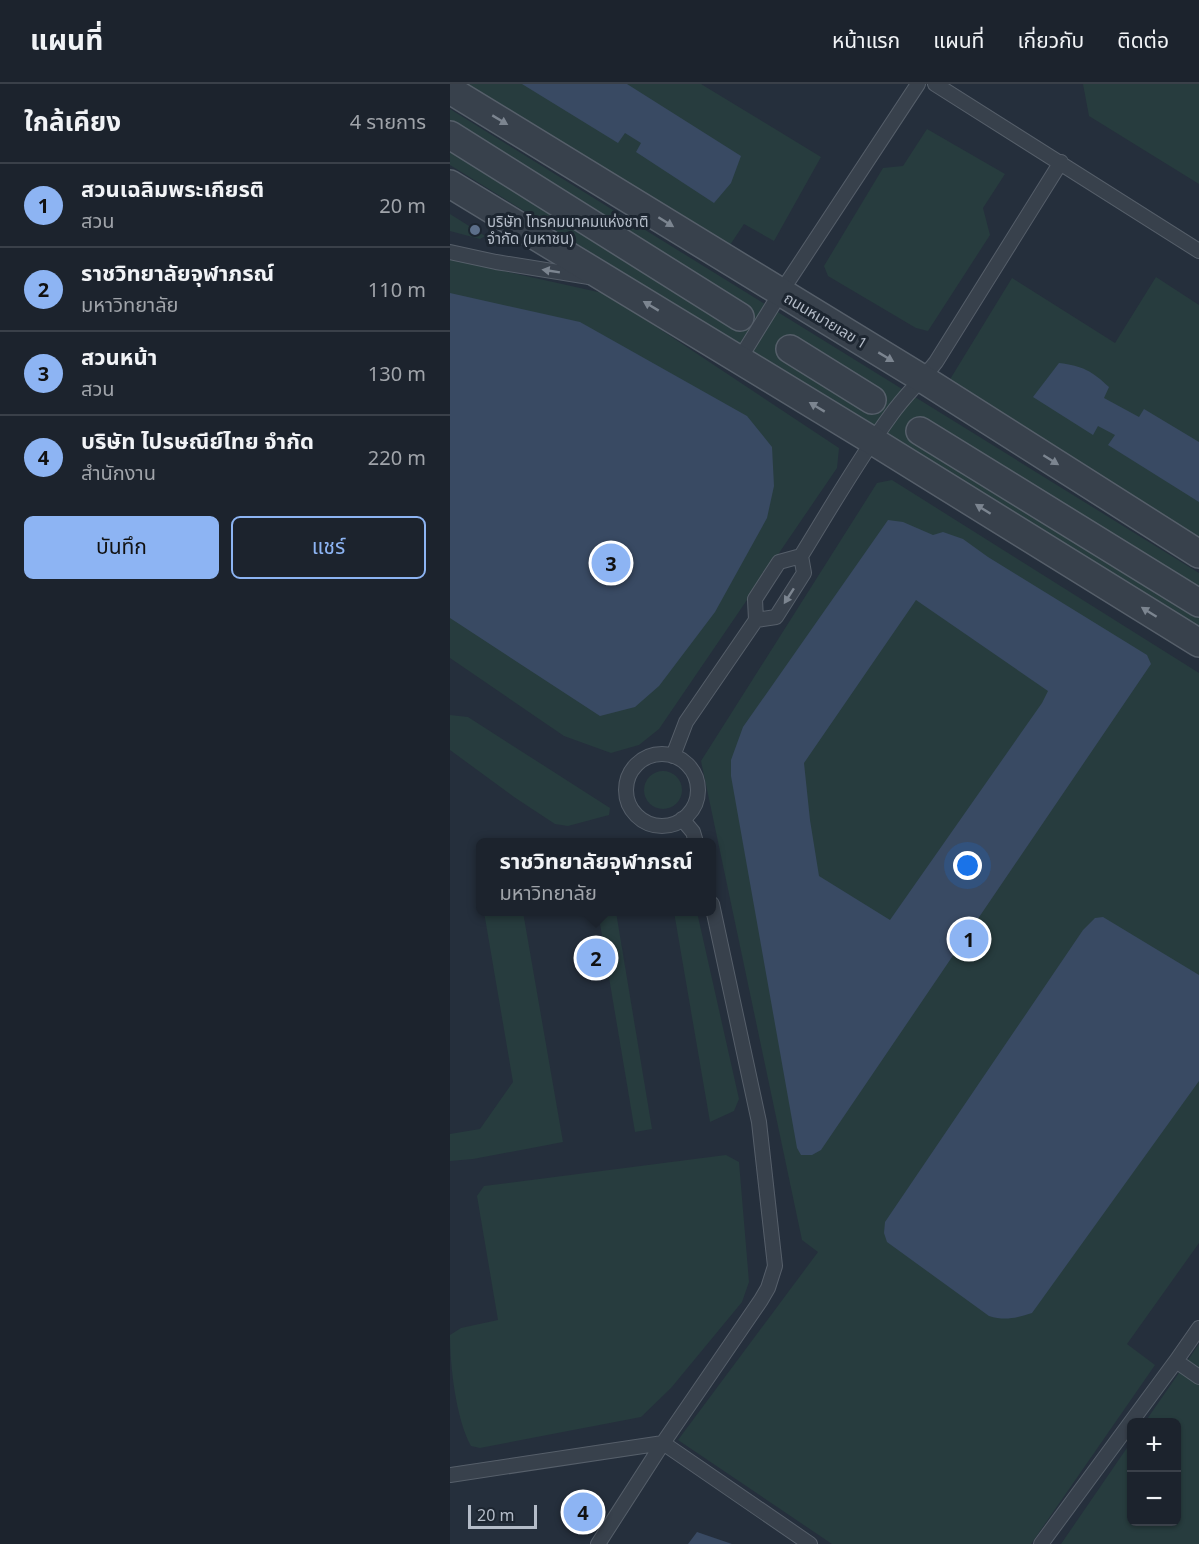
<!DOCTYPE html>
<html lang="th">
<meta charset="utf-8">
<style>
body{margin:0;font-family:"Noto Sans","Noto Sans Thai",sans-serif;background:#252b35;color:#f1f3f6}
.controls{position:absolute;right:18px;bottom:18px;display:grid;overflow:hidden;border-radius:9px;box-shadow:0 2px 4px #0004}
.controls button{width:54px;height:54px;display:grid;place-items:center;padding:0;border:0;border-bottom:2px solid #3a4049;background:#1c232d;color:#f1f3f6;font:30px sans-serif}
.scale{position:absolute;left:18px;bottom:15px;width:69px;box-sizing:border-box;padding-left:6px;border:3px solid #b4bcc8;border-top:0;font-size:16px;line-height:21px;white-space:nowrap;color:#b4bcc8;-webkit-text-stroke:4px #1d2631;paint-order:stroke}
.you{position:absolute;left:518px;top:782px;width:21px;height:21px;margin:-15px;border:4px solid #fff;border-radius:50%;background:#1a73e8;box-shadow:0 0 0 9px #1a73e833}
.badge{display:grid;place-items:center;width:39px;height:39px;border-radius:50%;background:#8db4f3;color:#111;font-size:20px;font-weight:700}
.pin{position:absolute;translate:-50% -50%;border:3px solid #fff;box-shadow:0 2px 6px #0006}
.popup{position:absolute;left:26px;top:754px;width:240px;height:78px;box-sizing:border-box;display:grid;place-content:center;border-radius:9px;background:#1c232d;filter:drop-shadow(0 2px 4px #0005);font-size:20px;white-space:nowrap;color:#a0a4aa}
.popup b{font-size:22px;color:#f1f3f6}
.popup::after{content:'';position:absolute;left:50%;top:100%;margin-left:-12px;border:12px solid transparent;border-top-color:#1c232d}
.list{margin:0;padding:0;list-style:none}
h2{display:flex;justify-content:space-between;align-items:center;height:78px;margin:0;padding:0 24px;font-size:26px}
h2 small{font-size:20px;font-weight:400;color:#a0a4aa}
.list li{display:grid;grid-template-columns:39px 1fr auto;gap:18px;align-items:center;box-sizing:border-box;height:84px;padding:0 24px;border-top:2px solid #3a4049}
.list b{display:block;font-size:22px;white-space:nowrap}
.list p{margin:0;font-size:20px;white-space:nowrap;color:#a0a4aa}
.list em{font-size:20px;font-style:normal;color:#a0a4aa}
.actions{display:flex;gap:12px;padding:18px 24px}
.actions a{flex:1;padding:14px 0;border:2px solid #8db4f3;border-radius:9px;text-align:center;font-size:21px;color:#8db4f3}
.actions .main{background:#8db4f3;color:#111}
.map{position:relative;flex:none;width:749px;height:1460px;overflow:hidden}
header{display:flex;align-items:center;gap:36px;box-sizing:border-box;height:84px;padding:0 30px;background:#1c232d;border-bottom:2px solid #3a4049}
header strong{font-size:28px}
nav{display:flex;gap:33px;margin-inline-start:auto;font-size:21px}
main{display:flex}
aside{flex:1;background:#1c232d}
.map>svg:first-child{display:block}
.green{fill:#273c3e}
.water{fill:#394a63;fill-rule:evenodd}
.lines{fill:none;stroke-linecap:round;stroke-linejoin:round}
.lane-casing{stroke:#565f6a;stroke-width:16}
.street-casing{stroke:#565f6a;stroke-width:30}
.lane{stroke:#38414c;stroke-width:14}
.street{stroke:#38414c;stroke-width:27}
.oneway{fill:#7c8590}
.service-dot{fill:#5c6f8a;stroke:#1d2631;stroke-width:2}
.labels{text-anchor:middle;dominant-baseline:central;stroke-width:6;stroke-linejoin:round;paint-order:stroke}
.poi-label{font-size:15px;fill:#b4bcc8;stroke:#1d2631;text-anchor:start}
.street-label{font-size:15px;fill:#b4bcc8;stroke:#1d2631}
</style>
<header>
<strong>แผนที่</strong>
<nav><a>หน้าแรก</a><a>แผนที่</a><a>เกี่ยวกับ</a><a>ติดต่อ</a></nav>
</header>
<main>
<aside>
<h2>ใกล้เคียง<small>4 รายการ</small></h2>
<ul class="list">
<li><span class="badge">1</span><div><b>สวนเฉลิมพระเกียรติ</b><p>สวน</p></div><em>20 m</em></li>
<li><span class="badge">2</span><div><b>ราชวิทยาลัยจุฬาภรณ์</b><p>มหาวิทยาลัย</p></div><em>110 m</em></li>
<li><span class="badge">3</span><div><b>สวนหน้า</b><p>สวน</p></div><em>130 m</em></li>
<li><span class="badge">4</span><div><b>บริษัท ไปรษณีย์ไทย จำกัด</b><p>สำนักงาน</p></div><em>220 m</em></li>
</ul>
<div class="actions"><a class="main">บันทึก</a><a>แชร์</a></div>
</aside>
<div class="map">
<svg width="749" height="1460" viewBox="0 0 749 1460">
<rect width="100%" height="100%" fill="#252f3c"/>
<path class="green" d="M4,0H251L371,73L324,157L294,140L276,167Z
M633,0H749V100L639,32Z
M0,25L749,489V545L0,81Z
M477,45L555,90L533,124L540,151L478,247L466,244L378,192L374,182L433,84L453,82Z
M0,130L35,152L30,155L0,147Z
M0,175L157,210L389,364L387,384L209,645L189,661L161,669L114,652L0,574Z
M706,193L749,221V457L499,297L562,194L665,259Z
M442,396L749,589V1159L677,1260L705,1281L581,1460H382L228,1356L368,1168L352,1156L251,677L427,399Z
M0,631L18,633L160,724L159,731L118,742L105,740L64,713L0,666Z
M194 706a19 19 0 1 1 38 0a19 19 0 1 1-38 0Z
M34,828H73L113,1058L23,1075L0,1077V1050L30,1045L63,998Z
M148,828H166L202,1045L185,1048Z
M224,828H247L289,1015L284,1027L260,1038Z
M276,1071L289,1078L299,1198L292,1218L221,1304L191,1333L30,1364L21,1362C6,1335 0,1282 0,1251L11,1244L48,1236L27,1112L34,1102Z
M749,1260V1460H611L681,1358L682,1438H726V1338H695Z"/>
<path class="water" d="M72,0H177L291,72L281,99L264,119L186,68L191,59L175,49L168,59Z
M0,209L130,238L297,332L322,363L324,402L317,434L265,528L209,602L185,623L150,632L0,534Z
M609,279C633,282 642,287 659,303L654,314L689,333L694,325L749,358V418L658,361L665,351L648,342L643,351L583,313Z
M438,436L453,438L483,451L493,448L513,455L538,473L697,571L701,580L371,1066L362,1071H351L347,1064L281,692V676L293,643ZM466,516L598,607L592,619L440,836L369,792L360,736L354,679Z
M653,833L749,891V997L582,1229C567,1234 555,1237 539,1232L437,1158L434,1149L435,1138L633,846L645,834Z
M247,1448L282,1460H238Z"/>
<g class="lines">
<defs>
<path id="lane" d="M485,0L749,167
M0,168L46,178L139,193
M289,276L331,208L468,0
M306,536L326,533L354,489L351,472C380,425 408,376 441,331C454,312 472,296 486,278L611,78
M176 706a36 36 0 1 1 72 0a36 36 0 1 1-72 0Z
M223,672L236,638L306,536L305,515L329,478L351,472
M232,735L243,748L246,758
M749,1244L726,1277L749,1293
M0,1391L213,1359L360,1460
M148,1460L213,1359L311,1216L318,1204L325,1182L309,1038L262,820
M591,1460L726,1277"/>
<path id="street" d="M0,6L473,295L749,470
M0,51L290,233
M0,100L423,357L749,559
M340,265L422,316
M470,347L749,519"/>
</defs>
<use href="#lane" class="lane-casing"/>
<use href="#street" class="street-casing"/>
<use href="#lane" class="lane"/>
<use href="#street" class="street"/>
</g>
<defs><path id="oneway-solid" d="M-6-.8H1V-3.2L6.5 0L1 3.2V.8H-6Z" transform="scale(1.5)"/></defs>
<g class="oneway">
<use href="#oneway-solid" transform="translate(50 36) rotate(31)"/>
<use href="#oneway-solid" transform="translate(216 138) rotate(32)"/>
<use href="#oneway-solid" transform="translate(101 187) rotate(-171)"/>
<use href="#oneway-solid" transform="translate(201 222) rotate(-149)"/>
<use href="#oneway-solid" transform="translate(436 273) rotate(31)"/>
<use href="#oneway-solid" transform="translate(367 323) rotate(-149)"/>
<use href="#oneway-solid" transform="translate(601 376) rotate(32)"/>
<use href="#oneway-solid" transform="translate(533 425) rotate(-148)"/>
<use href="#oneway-solid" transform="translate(339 512) rotate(123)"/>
<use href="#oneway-solid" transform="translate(699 528) rotate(-148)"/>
</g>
<circle class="service-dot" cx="25" cy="146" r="6"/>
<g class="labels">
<g class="poi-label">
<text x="37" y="137">บริษัท โทรคมนาคมแห่งชาติ<tspan x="37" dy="17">จำกัด (มหาชน)</tspan></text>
</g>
<g class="street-label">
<text transform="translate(376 236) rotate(31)">ถนนหมายเลข 1</text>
</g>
</g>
</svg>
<div class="controls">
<button>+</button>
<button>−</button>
</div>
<div class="scale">20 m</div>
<div class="you"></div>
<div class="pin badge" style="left:519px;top:855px">1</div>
<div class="pin badge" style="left:146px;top:874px">2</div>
<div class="popup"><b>ราชวิทยาลัยจุฬาภรณ์</b>มหาวิทยาลัย</div>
<div class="pin badge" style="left:161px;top:479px">3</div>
<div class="pin badge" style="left:133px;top:1428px">4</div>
</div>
</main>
